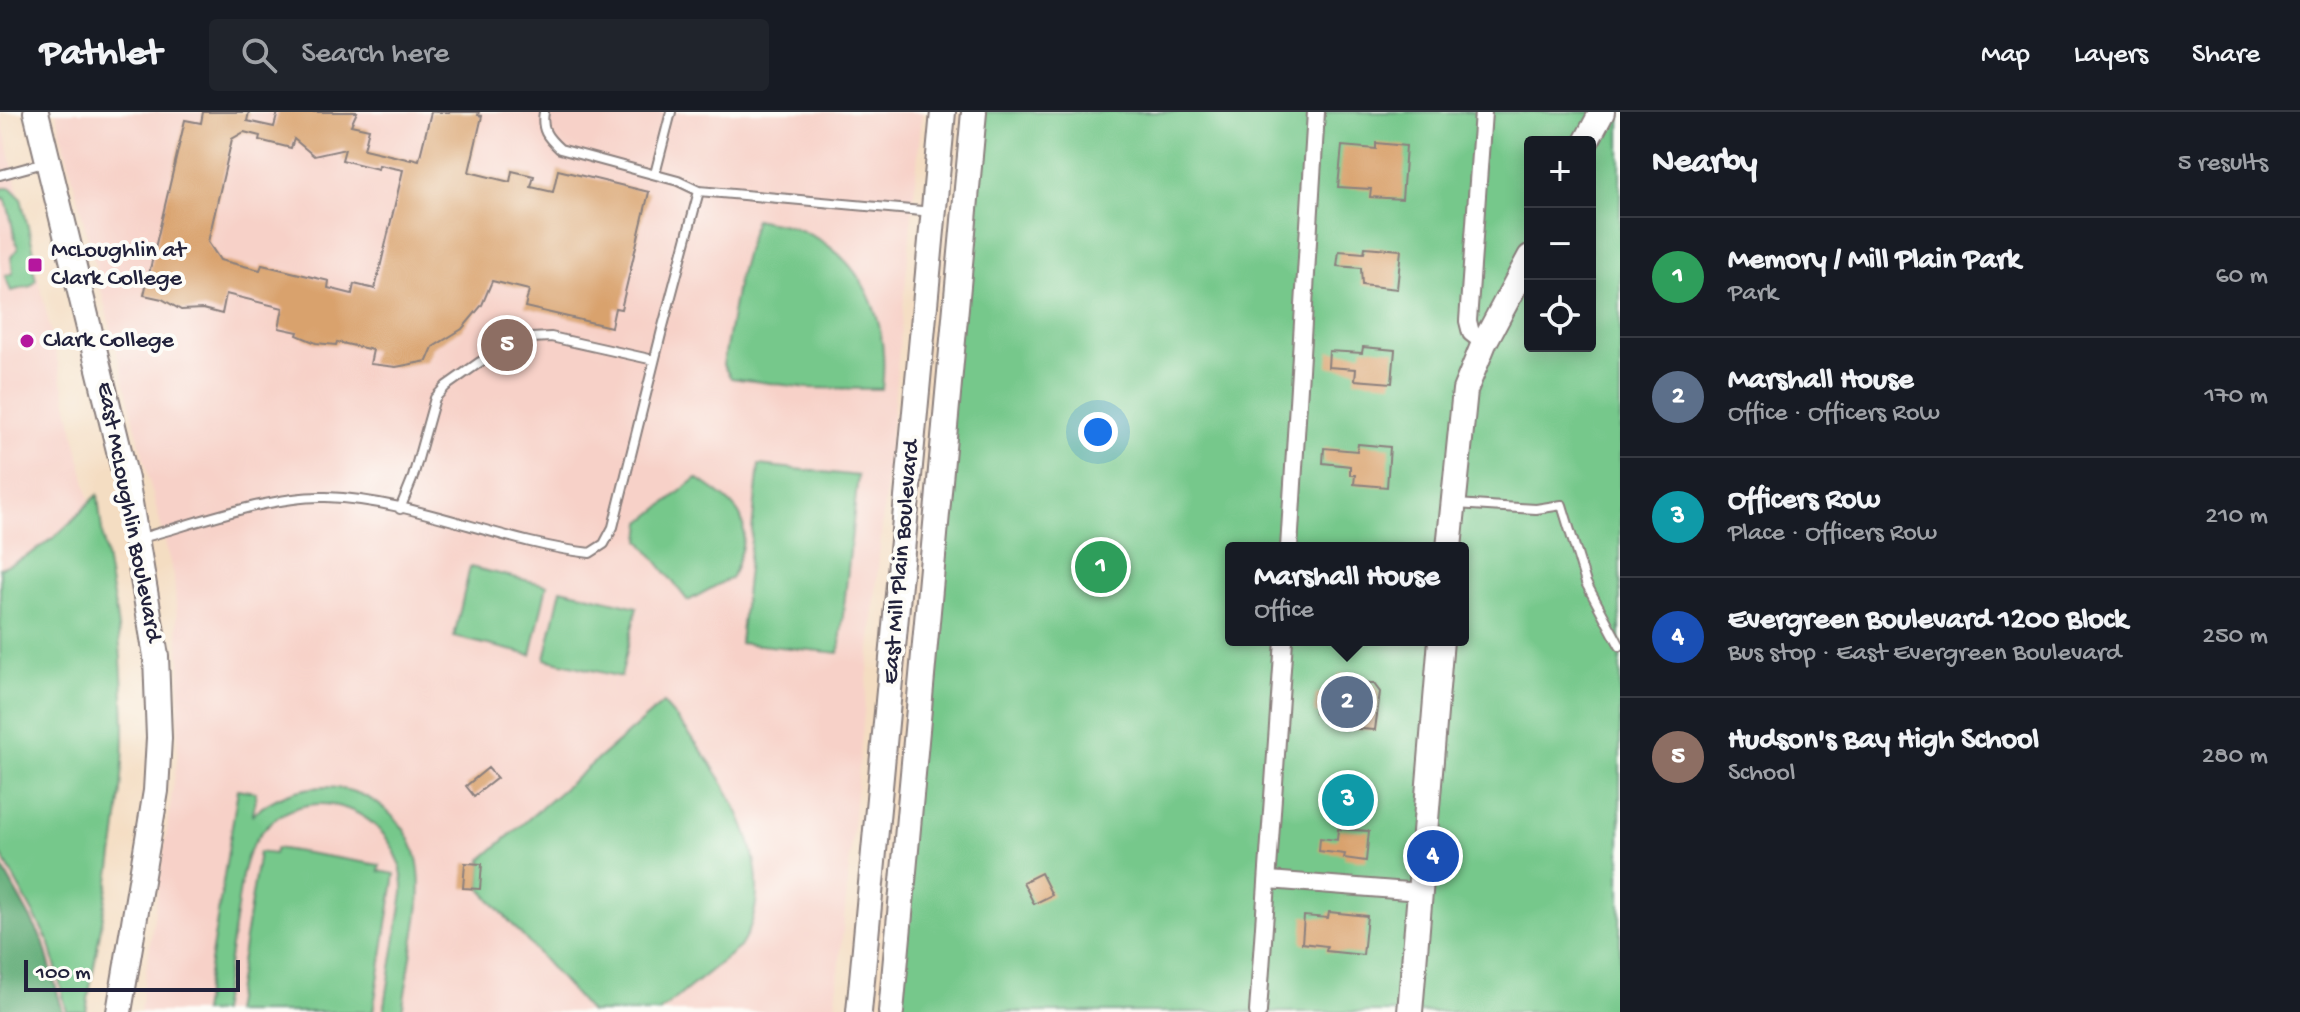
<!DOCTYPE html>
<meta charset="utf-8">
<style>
body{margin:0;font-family:"Gochi Hand",sans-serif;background:#20242c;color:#f1f3f6}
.controls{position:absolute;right:24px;top:24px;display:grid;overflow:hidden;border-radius:8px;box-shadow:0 4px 20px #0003}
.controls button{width:72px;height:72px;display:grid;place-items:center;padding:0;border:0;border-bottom:2px solid #363941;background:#171b24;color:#f1f3f6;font:40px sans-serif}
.scale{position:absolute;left:24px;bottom:20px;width:216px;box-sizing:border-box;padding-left:8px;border:4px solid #22223b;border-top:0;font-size:22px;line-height:28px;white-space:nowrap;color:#22223b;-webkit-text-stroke:6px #fdfcf7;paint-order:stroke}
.you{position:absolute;left:1098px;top:320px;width:28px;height:28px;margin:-20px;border:6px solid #fff;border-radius:50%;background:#1a73e8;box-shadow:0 0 0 12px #1a73e833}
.badge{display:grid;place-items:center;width:52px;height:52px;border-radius:50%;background:#d690ce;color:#fff;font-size:26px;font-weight:700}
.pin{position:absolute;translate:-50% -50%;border:4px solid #fff;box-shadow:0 2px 8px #0006}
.popup{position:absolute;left:1225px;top:430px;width:244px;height:104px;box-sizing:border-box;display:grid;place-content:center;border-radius:8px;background:#171b24;filter:drop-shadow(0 2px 6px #0005);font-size:26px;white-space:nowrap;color:#9ea1a6}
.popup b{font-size:30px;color:#f1f3f6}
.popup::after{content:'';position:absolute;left:50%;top:100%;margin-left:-16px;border:16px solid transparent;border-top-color:#171b24}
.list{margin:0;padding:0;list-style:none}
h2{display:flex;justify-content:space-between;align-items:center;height:104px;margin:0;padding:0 32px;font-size:34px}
h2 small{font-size:26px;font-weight:400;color:#9ea1a6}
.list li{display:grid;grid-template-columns:52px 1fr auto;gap:24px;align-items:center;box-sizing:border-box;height:120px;padding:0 32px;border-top:2px solid #363941}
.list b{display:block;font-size:30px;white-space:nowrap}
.list p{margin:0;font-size:26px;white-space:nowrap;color:#9ea1a6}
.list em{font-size:26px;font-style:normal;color:#9ea1a6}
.icon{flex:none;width:44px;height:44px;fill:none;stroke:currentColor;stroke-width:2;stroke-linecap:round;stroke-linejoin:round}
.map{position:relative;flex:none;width:1620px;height:900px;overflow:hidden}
header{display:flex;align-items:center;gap:48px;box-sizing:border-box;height:112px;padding:0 40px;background:#171b24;border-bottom:2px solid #363941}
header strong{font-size:38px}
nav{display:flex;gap:44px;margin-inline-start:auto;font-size:28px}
.search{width:560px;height:72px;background:#20242c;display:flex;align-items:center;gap:20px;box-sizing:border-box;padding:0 28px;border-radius:8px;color:#9ea1a6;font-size:30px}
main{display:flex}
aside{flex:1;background:#171b24}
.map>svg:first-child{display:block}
.built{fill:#f7d1c8}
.green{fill:#76c88b;stroke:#4c7563;stroke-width:2;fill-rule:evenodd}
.forest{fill:#60ac77;stroke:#416759;stroke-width:2}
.building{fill:#d9a26d;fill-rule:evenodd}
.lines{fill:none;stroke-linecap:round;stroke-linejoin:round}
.lane-casing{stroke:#8b807e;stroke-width:12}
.street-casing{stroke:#8b807e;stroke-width:20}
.secondary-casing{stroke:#8b807e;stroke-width:28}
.lane{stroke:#fff;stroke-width:8}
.street{stroke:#fff;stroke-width:16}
.secondary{stroke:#fff;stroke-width:24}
.poi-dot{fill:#b5179e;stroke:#fdfcf7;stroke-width:3}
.labels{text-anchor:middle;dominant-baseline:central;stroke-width:8;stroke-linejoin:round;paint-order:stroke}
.poi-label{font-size:24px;fill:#22223b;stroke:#fdfcf7;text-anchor:start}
.street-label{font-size:24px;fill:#22223b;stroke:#fdfcf7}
</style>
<header>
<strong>Pathlet</strong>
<div class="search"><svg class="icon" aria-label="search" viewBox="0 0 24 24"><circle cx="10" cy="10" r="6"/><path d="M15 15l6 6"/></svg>Search here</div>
<nav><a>Map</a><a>Layers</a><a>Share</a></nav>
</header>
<main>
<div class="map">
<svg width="1620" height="900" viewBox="0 0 1620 900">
<rect width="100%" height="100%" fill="#fdfcf7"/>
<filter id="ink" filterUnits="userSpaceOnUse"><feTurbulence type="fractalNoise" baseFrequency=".0125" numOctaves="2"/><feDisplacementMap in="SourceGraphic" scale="16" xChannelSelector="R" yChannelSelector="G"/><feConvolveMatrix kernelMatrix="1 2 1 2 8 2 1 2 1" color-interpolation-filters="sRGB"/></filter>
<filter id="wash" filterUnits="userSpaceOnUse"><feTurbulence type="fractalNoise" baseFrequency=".006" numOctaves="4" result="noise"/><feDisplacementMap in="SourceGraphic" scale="32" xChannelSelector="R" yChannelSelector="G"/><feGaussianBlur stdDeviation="1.8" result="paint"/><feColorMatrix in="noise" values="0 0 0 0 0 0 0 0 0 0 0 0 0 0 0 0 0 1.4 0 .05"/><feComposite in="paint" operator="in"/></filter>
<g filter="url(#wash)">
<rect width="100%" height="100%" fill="#f4ddc2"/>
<path class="built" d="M0,0L106,459L116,704L87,900H0Z
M56,0H922L835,900H140L177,648L180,551L174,466Z"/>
<path class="green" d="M974,0H1620V900H891ZM1530,30H1590V234H1530ZM1231,436H1463V528H1231Z
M4,76H11L21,86L36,148L32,150L36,169L31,174L11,179L5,164L13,161L11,145L18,136C11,116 12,103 5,86L0,87V77Z
M755,107C767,110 780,111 792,115C863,140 890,207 882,277L807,276L731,266L723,253L738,168Z
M759,353L858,364L839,541L740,531Z
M697,366C745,399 755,406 732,465L688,489L640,428L642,410Z
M98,382C101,423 109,462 116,502C122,540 123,579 124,617C124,710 101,808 86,900H67L50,832L0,740V456C43,441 68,414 98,382Z
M470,455L547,473L531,543L454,525Z
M561,477L637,495L621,565L545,547Z
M663,591C716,650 791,755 740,835L659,900H590L480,776L482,747Z
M326,675C350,676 371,684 388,700C428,734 422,780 414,826C410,851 406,875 402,900H384L403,781C406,697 299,657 254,731C241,752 240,779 236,802C231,835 226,867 220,900H202L238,677L256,680L253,702C275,684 298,675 326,675Z
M276,736L380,753L379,759L395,762L373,900H233L259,740L274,742Z"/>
<path class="forest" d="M0,751L43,829L63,900H0Z"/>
<g id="blocks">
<path class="building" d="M203,0H249L247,9L274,15L278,0H357L351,13L369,17L364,37L411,48V46L419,48L431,0H479L478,3L482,4L469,60L510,70L512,59L534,64L531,75L553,80L558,58L649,80L621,197L615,196L611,215L525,195L529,178L492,169L482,193L462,217L433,235L427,249L396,255L370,252L373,238L337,230L336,233L316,231L297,223L298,220L279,216L283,196L226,182L222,202L203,197L181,198L162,187L144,183L185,8L201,11ZM244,20L260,24L259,28L291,36L294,27L314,44L345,37L342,48L378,57L379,53L403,58L375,177L354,172L352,182L328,176L329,169L262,153L260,158L220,148L208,130L232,27Z
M1376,31L1406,34L1402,87L1370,85L1371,77L1338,75L1342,34L1376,37Z
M1365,135L1401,138L1397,177L1362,173L1361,156L1337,154L1339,139L1364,141Z
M1363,235L1395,238L1392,271L1355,268L1356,257L1328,255L1329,239L1362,241Z
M1358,332L1390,335L1387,375L1354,372L1355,363H1350V354L1323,351L1324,336L1357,339Z
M1338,562L1354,563V571L1374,572L1380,580L1375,618L1344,616L1345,603L1315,601L1316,582L1337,584Z
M488,656L497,666L474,684L466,674Z
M1338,717L1369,719L1366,749L1344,746L1345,742L1319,739L1320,726L1337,728Z
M465,751L482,752L480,777L463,776Z
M1041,761L1052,783L1034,792L1023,770Z
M1329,800L1367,804L1363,843L1326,839L1327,834L1302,831L1304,804L1328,806Z"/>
</g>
</g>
<g filter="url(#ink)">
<use href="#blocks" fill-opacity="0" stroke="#8b807e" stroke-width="2"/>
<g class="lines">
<defs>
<path id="lane" d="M544,0C541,18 547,25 560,37L678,69L699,79L933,100
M655,62L671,0
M0,63L44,51
M1456,392L1536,397L1562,393L1586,471L1620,534
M400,397L413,365L435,286L446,274L480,250L531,226L551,225L654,248
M141,426C193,412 273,383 326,385C416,388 501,431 590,441L604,432L613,415L662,218L699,79"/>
<path id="street" d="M1483,0L1468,209L1471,221L1484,231
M1289,436L1316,0
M1269,768L1420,780
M1258,900L1284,528"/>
<path id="secondary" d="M36,0L126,367L156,544L159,626L156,679L119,900
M1586,30L1602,0
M1449,436L1465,278L1484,231L1530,145
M859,900L943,0
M891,900L974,0
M1410,900L1441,528"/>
</defs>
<use href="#lane" class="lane-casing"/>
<use href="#street" class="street-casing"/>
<use href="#secondary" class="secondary-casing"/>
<use href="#lane" class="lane"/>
<use href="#street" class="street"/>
<use href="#secondary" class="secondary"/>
</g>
</g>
<g class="poi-dot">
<rect x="27" y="145" width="16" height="16" rx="4"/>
<circle cx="27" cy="229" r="8"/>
</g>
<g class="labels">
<g class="poi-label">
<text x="51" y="139">McLoughlin at<tspan x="51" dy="28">Clark College</tspan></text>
<text x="43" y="229">Clark College</text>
</g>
<g class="street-label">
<text transform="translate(128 400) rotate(79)">East McLoughlin Boulevard</text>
<text transform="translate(902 450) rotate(-85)">East Mill Plain Boulevard</text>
</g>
</g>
</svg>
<div class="controls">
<button>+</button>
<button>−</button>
<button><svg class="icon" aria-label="locate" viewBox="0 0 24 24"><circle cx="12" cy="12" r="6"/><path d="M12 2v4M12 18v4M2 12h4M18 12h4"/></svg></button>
</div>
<div class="scale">100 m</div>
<div class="you"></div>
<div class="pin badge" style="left:1101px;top:455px;background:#2e9e5b">1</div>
<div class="pin badge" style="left:1347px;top:590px;background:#5c6f8a">2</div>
<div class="popup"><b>Marshall House</b>Office</div>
<div class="pin badge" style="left:1348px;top:688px;background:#0f9aa8">3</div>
<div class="pin badge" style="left:1433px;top:744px;background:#1a4fb4">4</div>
<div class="pin badge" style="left:507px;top:233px;background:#8d6e63">5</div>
</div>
<aside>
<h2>Nearby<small>5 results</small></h2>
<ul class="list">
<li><span class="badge" style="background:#2e9e5b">1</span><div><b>Memory / Mill Plain Park</b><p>Park</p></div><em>60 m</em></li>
<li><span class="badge" style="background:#5c6f8a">2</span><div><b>Marshall House</b><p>Office · Officers Row</p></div><em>170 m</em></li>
<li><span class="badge" style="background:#0f9aa8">3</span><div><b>Officers Row</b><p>Place · Officers Row</p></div><em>210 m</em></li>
<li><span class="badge" style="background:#1a4fb4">4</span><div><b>Evergreen Boulevard 1200 Block</b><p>Bus stop · East Evergreen Boulevard</p></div><em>250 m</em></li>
<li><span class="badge" style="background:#8d6e63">5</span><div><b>Hudson's Bay High School</b><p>School</p></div><em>280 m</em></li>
</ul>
</aside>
</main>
